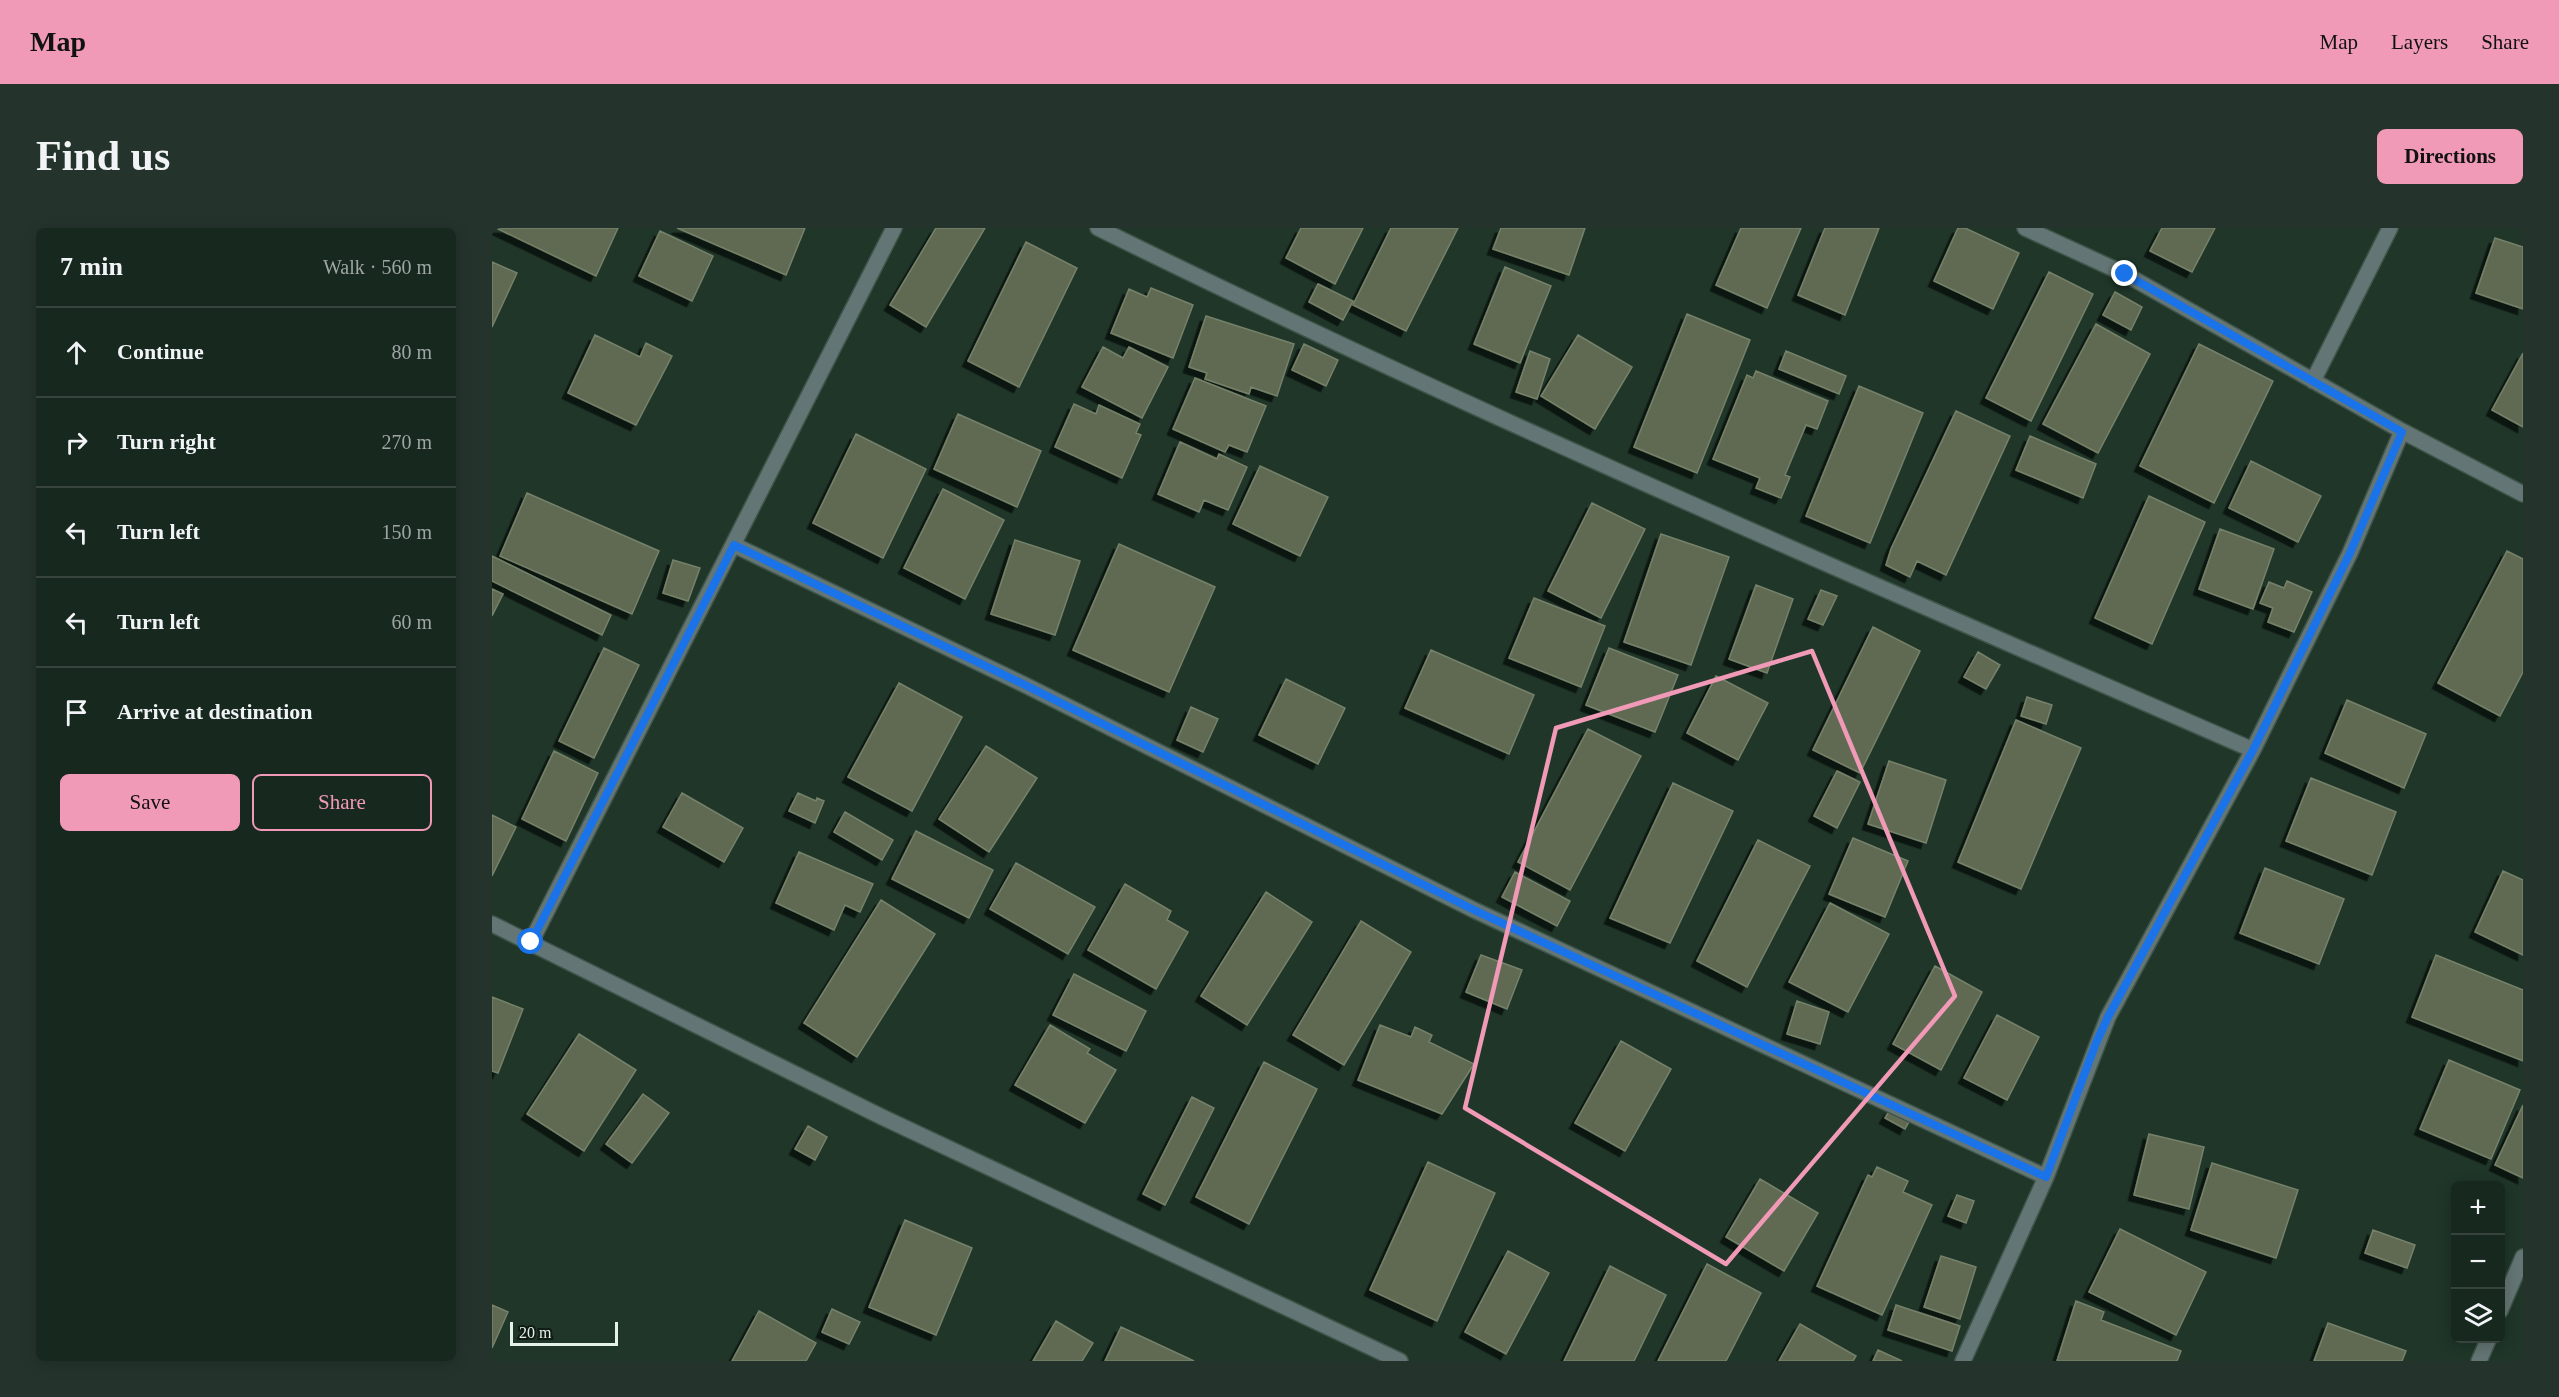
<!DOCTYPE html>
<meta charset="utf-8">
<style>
body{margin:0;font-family:Georgia,serif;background:#24342c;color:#f1f3f6}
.controls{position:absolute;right:18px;bottom:18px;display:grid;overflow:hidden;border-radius:9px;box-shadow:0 3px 15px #0003}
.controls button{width:54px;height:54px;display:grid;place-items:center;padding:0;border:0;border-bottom:2px solid #36443d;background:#17281f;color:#f1f3f6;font:30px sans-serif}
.scale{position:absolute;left:18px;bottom:15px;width:108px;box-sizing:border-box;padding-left:6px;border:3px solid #e4f2e9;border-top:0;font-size:16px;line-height:21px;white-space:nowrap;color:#e4f2e9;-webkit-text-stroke:4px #111b15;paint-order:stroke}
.stop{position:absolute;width:18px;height:18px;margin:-14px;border:4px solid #1a73e8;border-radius:50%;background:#fff}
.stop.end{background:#1a73e8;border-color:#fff;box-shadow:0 2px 6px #0008}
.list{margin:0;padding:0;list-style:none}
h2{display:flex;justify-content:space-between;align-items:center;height:78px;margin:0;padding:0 24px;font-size:26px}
h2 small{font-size:20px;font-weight:400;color:#9ea6a4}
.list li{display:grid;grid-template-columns:39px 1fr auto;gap:18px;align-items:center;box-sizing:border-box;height:90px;padding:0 24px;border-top:2px solid #36443d}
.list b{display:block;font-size:22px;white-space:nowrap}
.list em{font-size:20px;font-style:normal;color:#9ea6a4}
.actions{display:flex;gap:12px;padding:18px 24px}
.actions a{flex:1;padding:14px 0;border:2px solid #f09ab7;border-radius:9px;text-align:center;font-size:21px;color:#f09ab7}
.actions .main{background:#f09ab7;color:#111}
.icon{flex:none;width:33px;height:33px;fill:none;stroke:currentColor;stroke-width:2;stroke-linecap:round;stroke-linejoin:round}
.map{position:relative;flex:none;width:2031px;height:1133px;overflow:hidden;border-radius:9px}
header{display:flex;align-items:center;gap:36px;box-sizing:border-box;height:84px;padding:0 30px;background:#f09ab7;color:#111}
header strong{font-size:28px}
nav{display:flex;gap:33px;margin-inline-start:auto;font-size:21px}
.intro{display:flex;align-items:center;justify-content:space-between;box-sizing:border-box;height:144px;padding:0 36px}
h1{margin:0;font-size:42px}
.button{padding:15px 27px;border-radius:9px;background:#f09ab7;color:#111;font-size:21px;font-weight:700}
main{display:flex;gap:36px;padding:0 36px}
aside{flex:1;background:#17281f;border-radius:9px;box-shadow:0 3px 15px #0003}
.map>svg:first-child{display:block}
.building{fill:#606a52;stroke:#768169;stroke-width:1.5;filter:url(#shadow)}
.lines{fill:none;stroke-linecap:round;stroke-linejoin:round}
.street-casing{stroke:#3f5448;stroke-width:18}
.street{stroke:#637574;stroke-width:15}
.route{stroke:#1a73e8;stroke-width:8}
.marked{fill:none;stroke:#f09ab7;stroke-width:4.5;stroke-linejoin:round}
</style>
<header>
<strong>Map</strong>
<nav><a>Map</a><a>Layers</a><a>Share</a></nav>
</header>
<div class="intro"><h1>Find us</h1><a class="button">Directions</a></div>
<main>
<aside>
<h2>7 min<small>Walk · 560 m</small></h2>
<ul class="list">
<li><svg class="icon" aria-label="ahead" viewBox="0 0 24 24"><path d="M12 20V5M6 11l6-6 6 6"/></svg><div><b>Continue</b></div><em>80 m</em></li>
<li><svg class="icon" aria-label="right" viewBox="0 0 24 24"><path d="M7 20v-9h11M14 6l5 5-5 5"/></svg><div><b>Turn right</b></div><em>270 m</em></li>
<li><svg class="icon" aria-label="left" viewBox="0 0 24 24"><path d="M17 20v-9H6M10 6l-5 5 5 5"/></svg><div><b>Turn left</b></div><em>150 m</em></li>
<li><svg class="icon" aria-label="left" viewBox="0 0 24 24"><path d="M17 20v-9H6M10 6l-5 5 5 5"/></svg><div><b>Turn left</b></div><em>60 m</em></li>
<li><svg class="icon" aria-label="arrive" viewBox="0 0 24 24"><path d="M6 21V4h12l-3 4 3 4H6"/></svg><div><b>Arrive at destination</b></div></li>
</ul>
<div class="actions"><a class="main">Save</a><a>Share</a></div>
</aside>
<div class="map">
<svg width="2031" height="1133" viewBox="0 0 2031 1133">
<defs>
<filter id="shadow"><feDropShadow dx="-5.5" dy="5.5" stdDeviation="0" flood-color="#0009"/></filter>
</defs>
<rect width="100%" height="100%" fill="#1f3629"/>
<path class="building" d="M4,0H126L104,48Z
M185,0H313L294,47Z
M444,0H493L434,99L398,77Z
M809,0H871L843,56L794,30Z
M899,0H966L914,103L861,77Z
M1009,0H1093L1077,47L1001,21Z
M1249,0H1309L1275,80L1224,57Z
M1333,0H1387L1353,87L1306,67Z
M1466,0H1473L1527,25L1501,81L1442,53Z
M1670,0H1723L1700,44L1658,23Z
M168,3L221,28L200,73L147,48Z
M2003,10L2031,19V81L1984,65Z
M534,14L585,40L527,159L476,133Z
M0,34L25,45L0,99Z
M1013,39L1059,58L1028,135L982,116Z
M1557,44L1601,66L1539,193L1494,170Z
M826,56L861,73L851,92L817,74Z
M659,60L701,77L681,130L619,105L637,61L655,69Z
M1623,64L1650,79L1639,102L1611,87Z
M1195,86L1258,112L1205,245L1142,219Z
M714,88L802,116L785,168L759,159L757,166L713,151L715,145L697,139Z
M1604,96L1658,126L1606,225L1551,196Z
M103,107L148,129L154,115L180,128L144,197L76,165Z
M1086,107L1140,139L1103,201L1049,168Z
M812,116L846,132L834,158L800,142Z
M1707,116L1781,153L1722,275L1648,238Z
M611,119L631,130L637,119L676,139L650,190L590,159Z
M1038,123L1058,131L1045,171L1024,164Z
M1294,123L1354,148L1347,166L1287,141Z
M2031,125V199L2000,182Z
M1264,143L1336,173L1325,201L1314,197L1293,247L1298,249L1289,270L1264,260L1268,250L1221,231L1255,147L1261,150Z
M703,150L774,178L755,224L737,217L733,224L681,201Z
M1367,158L1431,185L1378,315L1314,288Z
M582,176L604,186L607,177L648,196L644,205L649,207L630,250L563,219Z
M1464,183L1518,208L1454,347L1425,333L1418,349L1394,337L1399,321Z
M466,186L549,223L525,279L442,241Z
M364,206L434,241L391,330L321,295Z
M1538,208L1604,236L1591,270L1524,242Z
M688,214L725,231L727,226L755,239L736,282L712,272L707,284L666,266Z
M1759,233L1829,268L1806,314L1737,280Z
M768,238L836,269L808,328L741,296Z
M451,261L512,292L473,371L412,340Z
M35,265L167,323L140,386L8,328Z
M1657,268L1713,294L1660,416L1603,390Z
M1100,275L1153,301L1109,390L1056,363Z
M1728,301L1782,321L1761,381L1707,361Z
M1169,306L1237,329L1199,437L1132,414Z
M523,312L588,333L563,407L499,386Z
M627,316L723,359L677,464L581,422Z
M2015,323L2031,331V444L2008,488L1946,455Z
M0,328L119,387L110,407L0,353Z
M181,332L208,340L196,373L171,365Z
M1795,353L1820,364L1802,404L1776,394L1781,380L1768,375L1777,354L1792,360Z
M1264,357L1301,371L1275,445L1237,431Z
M0,361L11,366L0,388Z
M1329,362L1345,368L1331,397L1316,391Z
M1042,370L1113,398L1089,459L1017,430Z
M1381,399L1428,423L1368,545L1321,522Z
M112,420L147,437L102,530L67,513Z
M1117,420L1186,447L1163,504L1094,477Z
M939,422L1042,467L1017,526L913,480Z
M1486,424L1508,437L1494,461L1472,449Z
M1224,448L1276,475L1246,532L1195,505Z
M794,451L853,480L826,536L767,507Z
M407,455L470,489L420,583L356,549Z
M1535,469L1560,477L1554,496L1529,488Z
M1855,472L1934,506L1912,560L1833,525Z
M699,479L726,491L711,524L685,512Z
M1524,492L1589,520L1529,661L1466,634Z
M1096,501L1149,528L1078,662L1026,634Z
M494,518L545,550L497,624L447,591Z
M62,523L106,545L74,613L30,591Z
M1397,533L1454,552L1434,615L1376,596Z
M1345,543L1368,554L1345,600L1322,588Z
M1819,550L1904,584L1880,647L1794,613Z
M1181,555L1241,583L1178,715L1118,690Z
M190,565L251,600L232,634L171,599Z
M306,565L324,573L325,570L332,573L323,595L297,583Z
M353,584L401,612L390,632L342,604Z
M0,587L24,599L0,648Z
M424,603L501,642L477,690L400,651Z
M1361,610L1416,633L1393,689L1337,666Z
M1266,612L1318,638L1255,759L1205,733Z
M307,624L381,656L368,684L353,677L342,702L284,675Z
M524,635L603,679L576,726L498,681Z
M1773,640L1852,671L1827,736L1748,705Z
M2011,643L2031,652V727L1983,704Z
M1023,644L1078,673L1065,698L1010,669Z
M633,656L679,683L675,692L696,704L664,761L596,722Z
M774,664L820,694L755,797L709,768Z
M389,672L443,706L365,829L312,795Z
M1338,675L1397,706L1356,784L1297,754Z
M869,693L919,724L852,837L801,807Z
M989,727L1030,742L1015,781L974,764Z
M1944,727L2031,762V833L1920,789Z
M1443,738L1490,764L1449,842L1401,816Z
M582,746L654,783L634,823L561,787Z
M0,769L31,781L6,845L0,843Z
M1305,773L1337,784L1328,816L1295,806Z
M1505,787L1547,809L1515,872L1472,850Z
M558,797L598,821L595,825L624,842L593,895L523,857Z
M888,797L919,809L923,799L940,807L937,814L982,836L950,886L866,852Z
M87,806L144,842L92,923L35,886Z
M1129,813L1179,841L1133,923L1083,895Z
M1957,832L2028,862L1999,931L1928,901Z
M772,834L825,861L757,996L704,969Z
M151,866L177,885L140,935L114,916Z
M700,869L722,880L673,977L651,966Z
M2031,877V950L2003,937Z
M1398,882L1418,892L1413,901L1393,890Z
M316,898L335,909L323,932L303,921Z
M1657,906L1712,919L1697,981L1642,967Z
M936,934L1003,965L945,1093L878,1062Z
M1720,935L1806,962L1784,1030L1699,1002Z
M1385,939L1416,953L1411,964L1440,977L1390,1087L1325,1058L1376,947L1380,949Z
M1268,951L1326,985L1292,1043L1234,1009Z
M1465,967L1482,973L1474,995L1456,988Z
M413,992L480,1020L444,1107L377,1079Z
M1628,1001L1714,1044L1684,1107L1597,1064Z
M1881,1002L1923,1017L1915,1040L1873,1025Z
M1016,1023L1057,1045L1014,1126L973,1104Z
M1449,1028L1484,1039L1468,1091L1432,1079Z
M1215,1036L1269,1065L1234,1133H1166Z
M1118,1038L1174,1067L1142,1133H1072Z
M1584,1073L1612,1084L1609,1092L1689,1123L1685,1133H1565Z
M0,1077L16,1084L0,1120Z
M1404,1077L1468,1098L1460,1123L1396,1102Z
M340,1081L368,1094L357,1116L330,1104Z
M267,1083L324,1115L314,1133H240Z
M564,1093L601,1115L590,1133H541Z
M1836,1095L1914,1123L1910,1133H1822Z
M1308,1096L1364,1128L1361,1133H1287Z
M629,1099L702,1133H613Z
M1386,1122L1410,1133H1381Z"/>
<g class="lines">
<defs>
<path id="street" d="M606,0C985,187 1374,353 1761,522
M1533,0L1633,46L1910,203L2031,266
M1821,153L1898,0
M242,317L533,457L982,682L1554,949
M0,696L390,889L908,1133
M39,714L402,0
M2008,1083L2031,1029
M1471,1133L1554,949L1616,789L1761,522L1858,325L1910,203
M1987,1133L1997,1110"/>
</defs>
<use href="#street" class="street-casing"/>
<use href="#street" class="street"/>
</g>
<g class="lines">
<path class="route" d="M39,714L242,317L533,457L982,682L1554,949L1604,815L1616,789L1761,522L1858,325L1910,204L1633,46"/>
</g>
<path class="marked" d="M1320,423L1463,768L1234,1036L973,880L1064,500Z"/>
</svg>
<div class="controls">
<button>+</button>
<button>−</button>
<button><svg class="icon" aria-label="layers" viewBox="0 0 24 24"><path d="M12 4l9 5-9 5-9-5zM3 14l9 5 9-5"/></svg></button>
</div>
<div class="scale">20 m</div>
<div class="stop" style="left:39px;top:714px"></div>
<div class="stop end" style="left:1633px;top:46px"></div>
</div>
</main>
